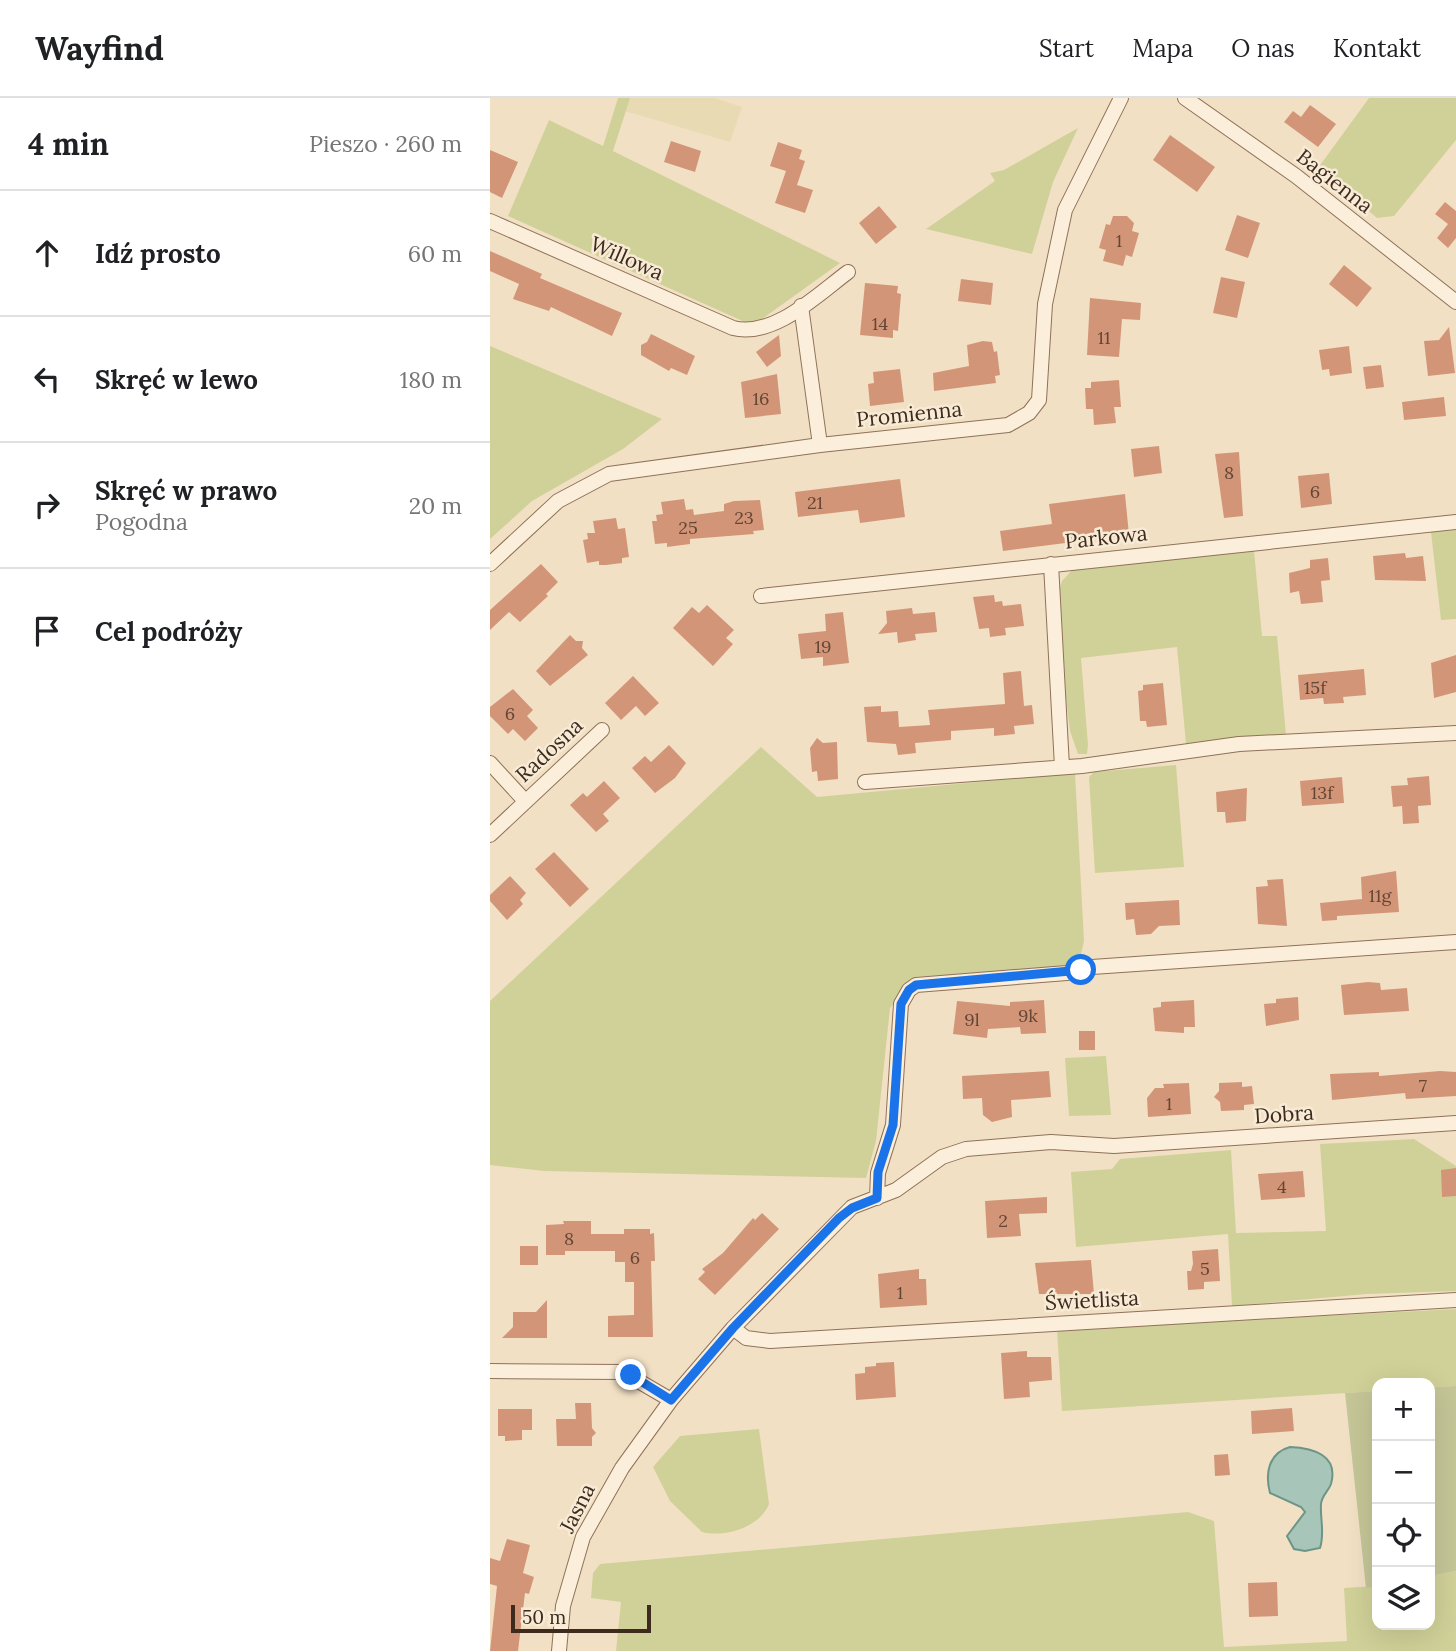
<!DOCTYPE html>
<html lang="pl">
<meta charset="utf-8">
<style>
body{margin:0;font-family:Lora,serif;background:#f6f6f6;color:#202124}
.controls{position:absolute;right:21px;bottom:21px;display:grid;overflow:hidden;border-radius:14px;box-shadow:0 7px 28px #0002}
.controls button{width:63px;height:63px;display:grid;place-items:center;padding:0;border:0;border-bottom:2px solid #e0e0e0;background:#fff;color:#202124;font:35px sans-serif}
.scale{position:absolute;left:21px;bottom:18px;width:140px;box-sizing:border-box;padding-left:7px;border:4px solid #3e2b1e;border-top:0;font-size:19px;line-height:24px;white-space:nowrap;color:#3e2b1e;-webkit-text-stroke:5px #f8ebd6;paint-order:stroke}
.stop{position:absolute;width:21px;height:21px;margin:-16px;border:5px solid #1a73e8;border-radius:50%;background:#fff}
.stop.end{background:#1a73e8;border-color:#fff;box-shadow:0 2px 7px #0008}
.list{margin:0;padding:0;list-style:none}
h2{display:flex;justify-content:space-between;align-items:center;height:91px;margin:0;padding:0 28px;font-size:30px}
h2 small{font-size:23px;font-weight:400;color:#757577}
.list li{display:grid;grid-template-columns:46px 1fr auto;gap:21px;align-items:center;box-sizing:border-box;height:126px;padding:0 28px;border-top:2px solid #e0e0e0}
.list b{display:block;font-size:26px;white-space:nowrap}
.list p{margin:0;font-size:23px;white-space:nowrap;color:#757577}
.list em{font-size:23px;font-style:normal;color:#757577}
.icon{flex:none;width:38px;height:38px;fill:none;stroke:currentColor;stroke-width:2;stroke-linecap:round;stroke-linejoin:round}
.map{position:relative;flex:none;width:966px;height:1553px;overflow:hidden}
header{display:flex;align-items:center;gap:42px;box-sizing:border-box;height:98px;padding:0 35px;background:#fff;border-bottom:2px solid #e0e0e0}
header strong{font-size:33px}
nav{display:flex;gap:38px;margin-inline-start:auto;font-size:24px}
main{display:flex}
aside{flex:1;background:#fff}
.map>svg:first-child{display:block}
.farmland{fill:#e8dab2}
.green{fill:#d0d198}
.cemetery{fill:#c5c697}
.water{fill:#a7c5b9;stroke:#6d9587;stroke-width:2}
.building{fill:#d39578}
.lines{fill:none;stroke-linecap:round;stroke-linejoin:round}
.minor-casing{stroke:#8f7159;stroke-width:16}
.minor{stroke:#fbeeda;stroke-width:14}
.route{stroke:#1a73e8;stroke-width:9}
.labels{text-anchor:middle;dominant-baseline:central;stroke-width:5;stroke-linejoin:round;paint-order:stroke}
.number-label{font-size:18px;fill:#634634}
.street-label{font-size:21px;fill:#3e2b1e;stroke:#f8ebd6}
</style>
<header>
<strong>Wayfind</strong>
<nav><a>Start</a><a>Mapa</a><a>O nas</a><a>Kontakt</a></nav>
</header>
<main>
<aside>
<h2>4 min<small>Pieszo · 260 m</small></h2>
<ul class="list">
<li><svg class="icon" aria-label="ahead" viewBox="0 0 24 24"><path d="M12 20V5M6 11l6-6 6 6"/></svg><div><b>Idź prosto</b></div><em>60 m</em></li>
<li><svg class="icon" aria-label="left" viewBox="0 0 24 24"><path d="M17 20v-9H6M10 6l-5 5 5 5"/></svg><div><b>Skręć w lewo</b></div><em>180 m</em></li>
<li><svg class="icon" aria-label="right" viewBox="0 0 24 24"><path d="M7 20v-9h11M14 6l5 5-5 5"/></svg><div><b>Skręć w prawo</b><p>Pogodna</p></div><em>20 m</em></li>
<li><svg class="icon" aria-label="arrive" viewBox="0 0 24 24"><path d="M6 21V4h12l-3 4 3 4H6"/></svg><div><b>Cel podróży</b></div></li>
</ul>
</aside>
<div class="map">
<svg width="966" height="1553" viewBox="0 0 966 1553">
<rect width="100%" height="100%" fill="#f2e0c5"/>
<path class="farmland" d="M140,0H225L252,9L240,44L135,13Z"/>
<path class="green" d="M128,0H140L123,53L350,165L268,224L257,225L18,118L59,22L113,48Z
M879,0H966V42L904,118L887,120L828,70Z
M588,30L563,84L542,156L436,131L505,83L500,75L514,72Z
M0,248L172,321L133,351L42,403L0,441Z
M966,432V521L951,522L941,434Z
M764,453L772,538H787L796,637L696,646L687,549L591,560L598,647L597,656H588L580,633L576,601L570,490L572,483L584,470Z
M271,649L327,699L585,675L594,843L591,856L575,870L425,879L400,910L386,1043L376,1080L54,1073L0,1067V903Z
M686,667L694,769L605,775L599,679L604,674Z
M616,958L621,1017L579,1018L575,960Z
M924,1041L966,1068V1193L877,1196L742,1208L738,1136L586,1149L581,1074L622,1071L630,1061L741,1052L746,1135L836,1133L830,1046Z
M966,1211V1288L940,1289V1285H887V1293L572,1313L567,1232Z
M269,1331L279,1406C270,1429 235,1440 212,1434L180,1403L163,1369L190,1338Z
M698,1414L724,1423L734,1549L857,1543L854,1490L887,1488V1527H940V1478L966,1473V1553H126L131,1504L101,1500L103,1475L110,1466Z"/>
<path class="cemetery" d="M966,1288V1473L940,1478V1289Z
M887,1293V1488L876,1490L855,1295Z"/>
<path class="water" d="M800,1349C823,1350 849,1357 841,1386C838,1394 832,1397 831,1406C830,1422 835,1435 830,1450L815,1453L804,1451L797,1438L815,1414L811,1409L780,1395C775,1376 778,1355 800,1349Z"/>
<path class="building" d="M820,7L846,26L828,49L794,24L803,13L811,19Z
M680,37L725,69L707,94L663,62Z
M181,43L211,53L205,74L174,64Z
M288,44L312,52L309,61L315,63L307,87L323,92L315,115L285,105L296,73L280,68Z
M0,52L28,64L12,100L0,94Z
M955,104L966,113V140L958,150L947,140L958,126L945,116Z
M389,108L407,129L386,146L369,125Z
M747,117L770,125L758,160L735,152Z
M623,118H637L644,125L642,133L649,135L642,159L636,157L633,168L613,163L616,152L609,150L616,126L620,127Z
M0,153L52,176L50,180L132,215L122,238L61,209L59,213L23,201L29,186L0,173Z
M854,167L882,190L867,209L839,186Z
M731,179L755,184L747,220L723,215Z
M471,181L503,185L501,207L468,203Z
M375,185L408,188L407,195L411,196L408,233L403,232V240L370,237Z
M600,200L651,205L650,222L632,221L629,259L597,257Z
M959,229L965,275L938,278L934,243L949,242Z
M161,236L205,258L197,277L181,270L179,273L151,257V247L157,244Z
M289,237L291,258L277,269L266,254Z
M493,243L502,244L504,254L507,253L510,277L505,278L506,285L444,293L443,275L479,268L477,247Z
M859,248L862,275L840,278L839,271L832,272L829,252Z
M891,267L894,289L876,291L873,269Z
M410,271L414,304L380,308L378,286L384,285L383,274Z
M287,276L291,316L255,320L251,284Z
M629,282L631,309H624L626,325L604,327L603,311H596L595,290H601V284Z
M954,299L956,318L914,322L912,304Z
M669,348L672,375L644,379L641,351Z
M749,354L753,418L734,420L725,356Z
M839,375L842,406L811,410L808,378Z
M410,381L415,419L370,425L368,412L308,419L305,394Z
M635,396L639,437L513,453L510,433L562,426L559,406Z
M194,401L196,412L203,411L204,417L234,413V406L244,403L270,402L274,432L263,433L264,436L200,441V446L177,449V445L165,446L162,423H167L166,417L173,416L171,404Z
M126,420L128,431L135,430L139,459L132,460V465L116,467H109V463L97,465L93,442L98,441L97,435H105L103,423Z
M915,455L916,460L933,458L936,483L885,482L883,458Z
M838,460L840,482L831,483L833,504L811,506L809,493L800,495L799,475L820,470V462Z
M51,466L68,484L56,496L58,498L30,524L19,514L0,532V512Z
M504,497L505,504L512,503L513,508L531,506L534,528L515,530L516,537L500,539L499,530L489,531L483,499Z
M217,507L244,532L236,540L243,546L223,568L183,530L202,509L209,515Z
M422,510L423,516L445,514L447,534L425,536L426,542L408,545L407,534L388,536L397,525L396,513Z
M353,514L359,565L333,568V559L311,561L308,536L336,533L335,516Z
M80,537L86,543H93L92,550L98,557L60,588L46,573Z
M966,557V594L944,600L941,565Z
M874,571L876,597L853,599L854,605L834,606L833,600L810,602L808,577Z
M531,573L534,608L542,607L544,626L524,628L525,636L504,638V630L461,633V642L425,645L426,655L408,657L406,646L377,644L374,609L391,608V614L408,613L409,629L440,627L438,612L515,606L513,575Z
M143,578L169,605L155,618L146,608L131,622L115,605Z
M673,585L677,627L657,629L656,623H650L648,593L653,592V587Z
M23,591L43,612L37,618L48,630L35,643L23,631L18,636L0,618V609Z
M327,640L333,645L347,644L348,681L328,683L327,673L322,674L320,650Z
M179,647L196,665L185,680L165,695L142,670L155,658L161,664Z
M939,678L941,707L928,708L929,725L913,726L912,708L903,709L901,688L918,687L917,680Z
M852,679L854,705L812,708L810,683Z
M114,683L130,700L113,716L119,723L106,734L80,707L93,695L97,699Z
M757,690L756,723L736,725L735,714H727L726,694Z
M64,754L99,791L80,809L45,771Z
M906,773L909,814L847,818V822L832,823L830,805L872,801L871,779Z
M20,778L36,795L30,802L33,806L17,822L0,803V797Z
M793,781L797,828L768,826L766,789L778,788L777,782Z
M689,802L690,827L669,828L661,836L646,837L644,821L636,822L635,805Z
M878,884L890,885L891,892L917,890L919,913L854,917L851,887Z
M808,899L809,922L776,928L774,906L786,905V901Z
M554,902L556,935L531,936L530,929L498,931L497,940L463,936L467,903L520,908V904Z
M704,902L705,929H694V935L665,933L663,910L671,909V904Z
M589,933H605V952H589Z
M559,973L561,999L521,1002L522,1019L502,1024L493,1017L492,1000L473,1001L472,978Z
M950,973L966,974V998L916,1001L915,995L842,1002L840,976L889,974V978Z
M752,984V989L762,988L764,1006L754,1007V1012L731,1013L730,1004L724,999L729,993V985Z
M699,985L701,1016L658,1019L657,1000L665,990H674L673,986Z
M966,1070V1098L952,1099L951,1072Z
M813,1073L815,1099L771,1102L768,1076Z
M557,1099V1115L529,1116L531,1138L497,1140L495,1103Z
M272,1115L289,1131L225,1197L208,1181L215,1174L212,1171L233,1155L263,1120L265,1122Z
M73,1123H101V1136H134V1131H160V1136L164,1135L165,1163H161L163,1239H118V1218L144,1217V1184H135V1164H125V1153H75V1157H56V1127L74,1126Z
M30,1148H48V1167H30Z
M728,1151L730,1183L714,1184V1191L698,1192L697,1173H701L703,1166L702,1153Z
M601,1162L604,1196H549L545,1165Z
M429,1171V1181H436L437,1207L390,1210L388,1176Z
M57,1202V1240H12L23,1229V1214H46Z
M537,1253V1259H561L562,1282L539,1284L540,1299L514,1301L511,1255Z
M404,1264L406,1299L366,1302L365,1276L375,1275V1269L386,1268V1265Z
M85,1305H101L102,1330L106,1335L102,1339V1348H67L66,1321H86Z
M802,1310L804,1333L762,1336L761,1313Z
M8,1311H42V1332H32V1342L15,1343V1338H8Z
M738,1356L740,1377L725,1378L724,1357Z
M17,1441L40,1447L33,1475L44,1479L39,1496L35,1495L28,1553H0L7,1488L0,1486V1460L10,1463Z
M787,1484L788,1518L759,1519L758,1485Z"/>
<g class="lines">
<defs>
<path id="minor" d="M695,0L806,78L966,204
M0,123L243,230C284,240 327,197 358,174
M311,208L330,347
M0,466L68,403L119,376L330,347L518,327L539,315L549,302L555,206L575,112L631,0
M561,466L572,669
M271,498L966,424
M0,665L35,703
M375,684L592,668L749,646L966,635
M0,737L112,632
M387,1100L388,1075L403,1027L411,906L419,892L426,887L577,875L602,869L966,844
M243,1230L256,1240L280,1243L966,1202
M0,1273L133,1274L181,1302
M69,1553L73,1508L93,1439L132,1370L181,1302L243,1230L362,1109L406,1092L452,1059L476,1051L561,1044L624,1048L966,1025"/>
</defs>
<use href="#minor" class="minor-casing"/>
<use href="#minor" class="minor"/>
</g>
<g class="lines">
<path class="route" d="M141,1277L181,1302L243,1230L349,1120L362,1110L387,1100L388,1074L403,1027L411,906L419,892L426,887L591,872"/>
</g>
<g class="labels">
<g class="number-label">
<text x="629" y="142">1</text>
<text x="390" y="225">14</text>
<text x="614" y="239">11</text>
<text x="271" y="300">16</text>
<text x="739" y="374">8</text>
<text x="825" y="393">6</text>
<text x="325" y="404">21</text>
<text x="254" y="419">23</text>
<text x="198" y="429">25</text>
<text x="333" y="548">19</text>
<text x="825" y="589">15f</text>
<text x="20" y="615">6</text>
<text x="832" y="694">13f</text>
<text x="890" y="797">11g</text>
<text x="538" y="917">9k</text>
<text x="482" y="921">9l</text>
<text x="933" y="987">7</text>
<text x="679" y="1005">1</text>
<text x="792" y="1088">4</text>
<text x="513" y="1122">2</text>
<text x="79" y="1140">8</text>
<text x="145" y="1159">6</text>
<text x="715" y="1170">5</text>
<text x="410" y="1194">1</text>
</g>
<g class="street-label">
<text transform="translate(845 83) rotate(38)">Bagienna</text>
<text transform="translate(137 160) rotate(24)">Willowa</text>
<text transform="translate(419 316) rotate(-6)">Promienna</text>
<text transform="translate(616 439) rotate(-6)">Parkowa</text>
<text transform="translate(59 652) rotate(-43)">Radosna</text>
<text transform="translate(794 1016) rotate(-4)">Dobra</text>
<text transform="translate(602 1202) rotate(-3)">Świetlista</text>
<text transform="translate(87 1410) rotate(-63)">Jasna</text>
</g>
</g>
</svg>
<div class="controls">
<button>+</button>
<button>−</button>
<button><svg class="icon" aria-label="locate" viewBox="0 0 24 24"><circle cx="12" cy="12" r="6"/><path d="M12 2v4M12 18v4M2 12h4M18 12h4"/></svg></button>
<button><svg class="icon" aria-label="layers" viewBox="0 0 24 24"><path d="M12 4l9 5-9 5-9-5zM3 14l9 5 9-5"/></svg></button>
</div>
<div class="scale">50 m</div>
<div class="stop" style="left:591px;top:872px"></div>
<div class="stop end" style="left:141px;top:1277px"></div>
</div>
</main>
